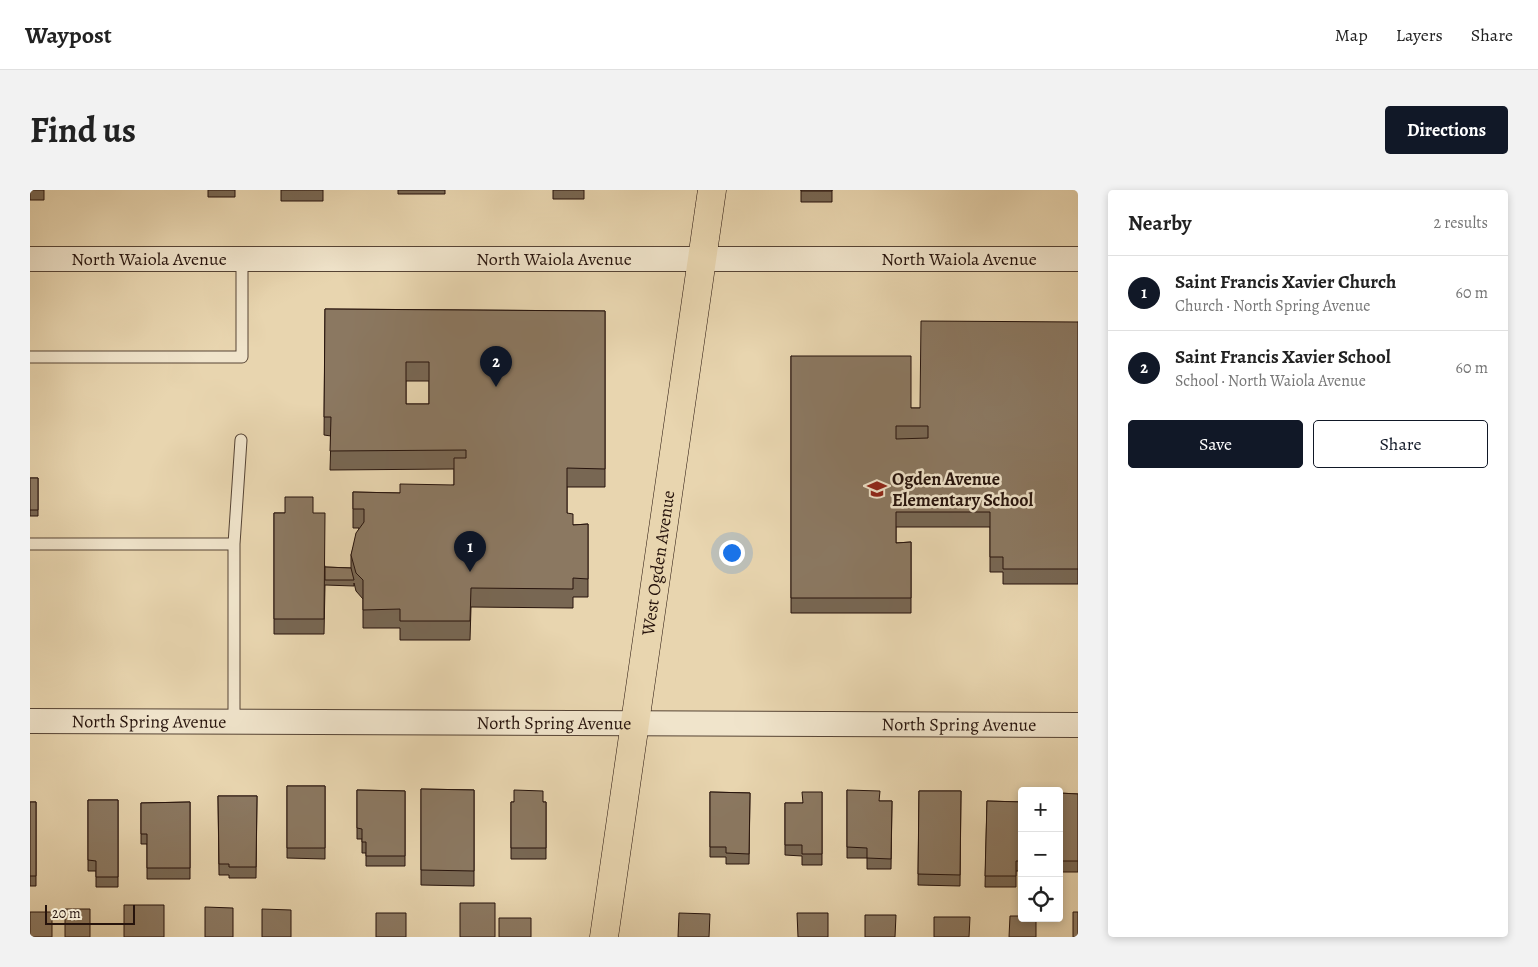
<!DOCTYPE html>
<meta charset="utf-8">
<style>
body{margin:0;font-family:Alegreya,serif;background:#f2f2f2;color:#222}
.controls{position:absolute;right:15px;bottom:15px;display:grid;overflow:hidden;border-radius:5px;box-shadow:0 2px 8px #0003}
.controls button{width:45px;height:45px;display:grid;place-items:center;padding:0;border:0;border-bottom:1px solid #e0e0e0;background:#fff;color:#222;font:25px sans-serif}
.scale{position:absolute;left:15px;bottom:12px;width:90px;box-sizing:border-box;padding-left:5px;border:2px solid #26130c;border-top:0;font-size:14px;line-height:18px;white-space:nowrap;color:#26130c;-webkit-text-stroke:4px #f0e4cb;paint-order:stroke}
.you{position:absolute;left:701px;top:362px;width:18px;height:18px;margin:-12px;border:4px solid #fff;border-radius:50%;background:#1a73e8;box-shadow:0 0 0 8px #1a73e833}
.badge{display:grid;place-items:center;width:32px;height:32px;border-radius:50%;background:#111827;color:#fff;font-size:16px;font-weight:700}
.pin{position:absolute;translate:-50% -41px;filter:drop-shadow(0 1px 2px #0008)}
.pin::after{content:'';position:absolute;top:26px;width:18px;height:15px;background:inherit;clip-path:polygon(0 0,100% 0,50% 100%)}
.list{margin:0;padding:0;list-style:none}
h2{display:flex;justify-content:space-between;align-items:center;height:65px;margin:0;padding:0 20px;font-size:21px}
h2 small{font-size:16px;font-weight:400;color:#767676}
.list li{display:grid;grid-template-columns:32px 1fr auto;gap:15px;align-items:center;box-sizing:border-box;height:75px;padding:0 20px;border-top:1px solid #e0e0e0}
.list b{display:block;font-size:19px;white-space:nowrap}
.list p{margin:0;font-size:16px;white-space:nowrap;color:#767676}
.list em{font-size:16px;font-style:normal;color:#767676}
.actions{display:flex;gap:10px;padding:15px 20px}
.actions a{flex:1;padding:11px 0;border:1px solid #111827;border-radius:5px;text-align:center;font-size:18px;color:#111827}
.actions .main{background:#111827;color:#fff}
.icon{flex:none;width:28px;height:28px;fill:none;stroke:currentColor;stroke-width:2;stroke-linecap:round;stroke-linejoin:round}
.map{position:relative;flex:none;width:1048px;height:747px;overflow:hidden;border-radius:5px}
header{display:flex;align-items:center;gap:30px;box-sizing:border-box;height:70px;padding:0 25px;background:#fff;border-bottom:1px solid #e0e0e0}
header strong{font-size:24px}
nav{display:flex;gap:28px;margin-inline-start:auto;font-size:18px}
.intro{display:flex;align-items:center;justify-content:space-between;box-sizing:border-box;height:120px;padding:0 30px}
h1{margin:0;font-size:35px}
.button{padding:12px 22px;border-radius:5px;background:#111827;color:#fff;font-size:18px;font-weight:700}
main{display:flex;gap:30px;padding:0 30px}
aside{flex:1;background:#fff;border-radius:5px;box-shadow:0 2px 8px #0003}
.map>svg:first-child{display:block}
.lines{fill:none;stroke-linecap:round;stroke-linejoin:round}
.lane-casing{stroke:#564435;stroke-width:13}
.street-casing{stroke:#564435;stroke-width:26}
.primary-casing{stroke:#26130c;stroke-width:29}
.lane{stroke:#f0e4cb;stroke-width:11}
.street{stroke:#f0e4cb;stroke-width:24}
.primary{stroke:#e8d5af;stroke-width:28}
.wall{fill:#786753;stroke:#26130c;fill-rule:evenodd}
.building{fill:#8b7861;stroke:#26130c;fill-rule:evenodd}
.labels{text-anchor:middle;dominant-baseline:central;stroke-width:5;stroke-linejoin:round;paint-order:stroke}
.street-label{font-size:18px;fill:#26130c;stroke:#f0e4cb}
.poi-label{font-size:18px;font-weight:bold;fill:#26130c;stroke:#f0e4cb;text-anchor:start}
</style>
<header>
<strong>Waypost</strong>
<nav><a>Map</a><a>Layers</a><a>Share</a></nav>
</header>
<div class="intro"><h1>Find us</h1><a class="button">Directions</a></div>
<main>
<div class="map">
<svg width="1048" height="747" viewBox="0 0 1048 747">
<rect width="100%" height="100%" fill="#e8d5af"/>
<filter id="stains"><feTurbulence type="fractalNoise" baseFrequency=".004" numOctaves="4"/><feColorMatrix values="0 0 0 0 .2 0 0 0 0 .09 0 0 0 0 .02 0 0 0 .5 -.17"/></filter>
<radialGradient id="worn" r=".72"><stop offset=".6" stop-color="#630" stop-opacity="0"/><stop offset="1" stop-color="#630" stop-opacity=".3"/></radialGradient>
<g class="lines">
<defs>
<path id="lane" d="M0,167H212V69
M0,354H204V532
M204,354L211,250"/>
<g id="street">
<path id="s1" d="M0,69H1048"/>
<path id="s2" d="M0,531L1048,535"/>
</g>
<g id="primary">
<path id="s3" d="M574,747L682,0"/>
</g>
</defs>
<use href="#lane" class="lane-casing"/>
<use href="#street" class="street-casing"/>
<use href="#primary" class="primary-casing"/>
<use href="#lane" class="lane"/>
<use href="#street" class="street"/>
<use href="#primary" class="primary"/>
</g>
<path class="wall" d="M0,0H14V10H0Z
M178,0H205V7H178Z
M251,0H293V11H251Z
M368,0H415V4H368Z
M523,0H554V9H523Z
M771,0H802V12H771Z
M295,119L575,121V297H537V323L543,335L558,334V407H543V418L441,417L440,450H370V438H333V409L326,401L324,393V396L295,395L294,444H244V323H283L295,377L321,378V365L329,338H323V302L370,303L424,295V279L300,280L301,246L294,245ZM376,191H399V214H376Z
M1048,132V394H973V382H960V337H866V353L881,352V423H761V166L881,218H890Z
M0,288H8V326H0Z
M257,596H295V669L257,668Z
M391,599L444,600V696L391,695Z
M327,600L375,601V676H336V663H332V649H327Z
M817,600L850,611H862L861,679H837V668H817Z
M889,601H931L930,696L888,695Z
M680,602L720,603L719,674H696V667H680Z
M792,602V675H772V666L755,665V613H772Z
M1029,603L1048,604V682H1029Z
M188,606H227L226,688H199V685H189Z
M58,610H88V697H66V681H58Z
M957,611L992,612V681H986V697H955Z
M0,612H6V696H0Z
M160,612V689H117V654H111V613Z
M481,612H516V669H481Z"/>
<path class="building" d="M771,0H802V1H771Z
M295,119L575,121V279L537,278V323L543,324V335L558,334V389L543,388V399L441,398L440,431H370V419L333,420V390L326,383L321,365L326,343L334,332V319H323V302L370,303V294L424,295V268H436V260L300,261L301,227H294ZM376,172H399V214H376Z
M891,131L1048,132V379H973V367H960V322H866V353L881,352V408H761V166H881V218H890ZM866,236H898V248L866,249Z
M0,288H8V320H0Z
M255,307H283V323H295L294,429H244V323H255Z
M295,377L321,378L324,390H295Z
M257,596H295V658H257Z
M391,599L444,600V681L391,680Z
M327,600L375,601V666H336V652H332V639L327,638Z
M484,600L513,601V612H516V658H481V612H484Z
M817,600L850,601L849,611H862L861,669L837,668V658L817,657Z
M889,601H931L930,685L888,684Z
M680,602L720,603L719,664L696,663V657H680Z
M772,602H792V664H772V655H755V613H773Z
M1029,603L1048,604V671H1029Z
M188,606H227L226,677H199V674H189Z
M58,610H88V687H66V671L58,670Z
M957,611L992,612V671H986V686H955Z
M0,612H6V686H0Z
M160,612V678H117V644H111V613Z
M430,713H465V747H430Z
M94,715H134V747H94Z
M175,717L203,718V747H175Z
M35,719H60V747H35Z
M232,719L261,720V747H232Z
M0,722H22V747H0Z
M1043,722H1048V747H1043Z
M346,723H376V747H346Z
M649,723L680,724L679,747H648Z
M767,723H798V747H768Z
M835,725H866L865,747H835Z
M980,726H992V728H1006V747H979Z
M904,727H940L939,747H904Z
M469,728H501V747H469Z"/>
<defs>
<symbol id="school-bare" viewBox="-9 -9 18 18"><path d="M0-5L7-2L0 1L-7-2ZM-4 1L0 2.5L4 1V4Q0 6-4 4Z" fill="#8f2418" stroke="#f0e4cb" stroke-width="2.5" paint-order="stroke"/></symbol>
</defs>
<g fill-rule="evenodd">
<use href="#school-bare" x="833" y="285" width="28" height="28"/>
</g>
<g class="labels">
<g class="street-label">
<text stroke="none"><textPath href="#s1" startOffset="119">North Waiola Avenue</textPath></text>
<text stroke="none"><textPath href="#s1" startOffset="524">North Waiola Avenue</textPath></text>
<text stroke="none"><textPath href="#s1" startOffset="929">North Waiola Avenue</textPath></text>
<text stroke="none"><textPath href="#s3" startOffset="378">West Ogden Avenue</textPath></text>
<text stroke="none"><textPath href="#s2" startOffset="119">North Spring Avenue</textPath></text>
<text stroke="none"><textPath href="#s2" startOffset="524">North Spring Avenue</textPath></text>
<text stroke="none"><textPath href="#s2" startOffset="929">North Spring Avenue</textPath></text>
</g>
<g class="poi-label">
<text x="862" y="289">Ogden Avenue<tspan x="862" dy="21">Elementary School</tspan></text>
</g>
</g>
<rect width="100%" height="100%" filter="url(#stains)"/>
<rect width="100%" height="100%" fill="url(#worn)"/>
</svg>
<div class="controls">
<button>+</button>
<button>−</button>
<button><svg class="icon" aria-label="locate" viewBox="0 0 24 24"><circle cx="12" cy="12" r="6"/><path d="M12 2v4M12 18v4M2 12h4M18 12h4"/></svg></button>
</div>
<div class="scale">20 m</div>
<div class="you"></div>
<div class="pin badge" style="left:440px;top:382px">1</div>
<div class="pin badge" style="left:466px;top:197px">2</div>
</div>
<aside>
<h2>Nearby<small>2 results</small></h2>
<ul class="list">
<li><span class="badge">1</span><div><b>Saint Francis Xavier Church</b><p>Church · North Spring Avenue</p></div><em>60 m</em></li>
<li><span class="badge">2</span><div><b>Saint Francis Xavier School</b><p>School · North Waiola Avenue</p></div><em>60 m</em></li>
</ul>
<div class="actions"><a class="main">Save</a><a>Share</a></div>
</aside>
</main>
